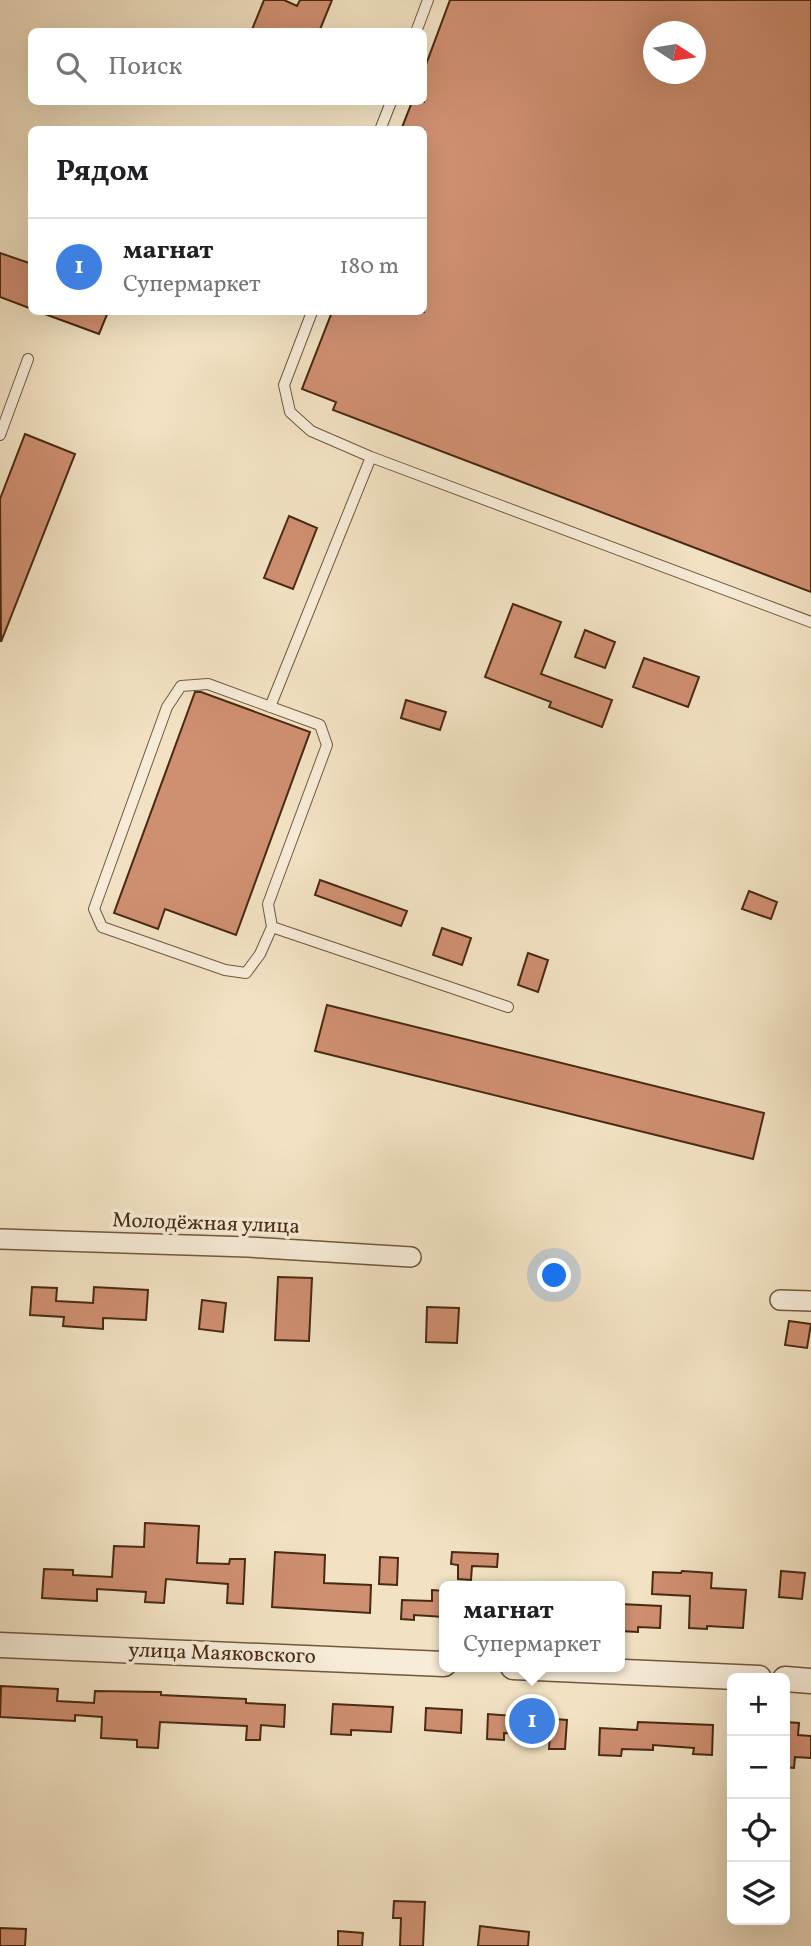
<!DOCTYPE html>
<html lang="ru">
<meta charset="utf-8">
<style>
body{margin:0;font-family:Vollkorn,serif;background:#f2f2f2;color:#202124}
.controls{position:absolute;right:21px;bottom:21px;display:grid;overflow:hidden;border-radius:10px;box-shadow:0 7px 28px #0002}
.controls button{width:63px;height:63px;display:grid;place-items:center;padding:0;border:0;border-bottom:2px solid #e0e0e0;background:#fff;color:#202124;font:35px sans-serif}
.compass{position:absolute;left:643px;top:21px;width:63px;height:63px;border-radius:50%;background:#fff;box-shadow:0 7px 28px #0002;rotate:102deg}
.you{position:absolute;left:555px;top:1276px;width:24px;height:24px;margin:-18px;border:5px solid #fff;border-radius:50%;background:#1a73e8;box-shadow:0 0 0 10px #1a73e833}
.badge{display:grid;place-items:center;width:46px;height:46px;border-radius:50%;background:#8f2418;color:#fff;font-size:23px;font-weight:700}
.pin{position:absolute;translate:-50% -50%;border:4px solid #fff;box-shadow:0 2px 7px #0006}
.popup{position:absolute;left:439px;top:1581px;width:186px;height:91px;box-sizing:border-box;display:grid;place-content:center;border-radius:10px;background:#fff;filter:drop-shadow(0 2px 5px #0005);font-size:23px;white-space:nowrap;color:#757577}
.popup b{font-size:26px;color:#202124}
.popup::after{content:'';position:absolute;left:50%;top:100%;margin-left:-14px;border:14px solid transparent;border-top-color:#fff}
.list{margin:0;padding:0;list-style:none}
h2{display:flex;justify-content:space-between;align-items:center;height:91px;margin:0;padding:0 28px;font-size:30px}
h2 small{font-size:23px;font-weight:400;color:#757577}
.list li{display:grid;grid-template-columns:46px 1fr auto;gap:21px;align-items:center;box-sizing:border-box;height:98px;padding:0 28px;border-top:2px solid #e0e0e0}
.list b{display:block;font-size:26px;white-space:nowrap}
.list p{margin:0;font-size:23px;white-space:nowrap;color:#757577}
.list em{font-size:23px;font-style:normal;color:#757577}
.icon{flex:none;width:38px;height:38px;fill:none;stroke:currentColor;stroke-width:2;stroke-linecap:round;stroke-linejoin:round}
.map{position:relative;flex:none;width:811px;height:1946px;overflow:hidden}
.search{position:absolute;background:#fff;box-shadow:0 7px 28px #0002;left:28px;top:28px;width:399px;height:77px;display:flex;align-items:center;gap:18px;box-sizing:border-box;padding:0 24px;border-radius:10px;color:#757577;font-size:26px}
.panel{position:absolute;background:#fff;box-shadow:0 7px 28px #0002;left:28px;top:126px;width:399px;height:189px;border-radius:10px}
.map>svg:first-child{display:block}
.building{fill:#cf8f71;stroke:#482a12;stroke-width:2;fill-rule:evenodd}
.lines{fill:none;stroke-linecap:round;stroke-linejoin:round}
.service-casing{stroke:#72583e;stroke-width:12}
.minor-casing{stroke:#72583e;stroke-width:22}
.tertiary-casing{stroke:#72583e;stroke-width:27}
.service{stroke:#f7ecd8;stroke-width:10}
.minor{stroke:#f7ecd8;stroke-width:19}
.tertiary{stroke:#f7ecd8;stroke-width:24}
.labels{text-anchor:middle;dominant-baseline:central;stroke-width:7;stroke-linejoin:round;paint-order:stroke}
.street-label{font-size:21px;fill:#482a12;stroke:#f7ecd8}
</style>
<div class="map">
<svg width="811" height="1946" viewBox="0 0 811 1946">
<rect width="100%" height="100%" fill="#f2e2c3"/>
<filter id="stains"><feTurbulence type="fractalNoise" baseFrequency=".00286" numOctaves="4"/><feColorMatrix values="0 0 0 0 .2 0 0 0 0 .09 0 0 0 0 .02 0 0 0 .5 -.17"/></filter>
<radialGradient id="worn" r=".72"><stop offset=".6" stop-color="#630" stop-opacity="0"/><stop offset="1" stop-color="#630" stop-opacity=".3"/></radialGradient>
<path class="building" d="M264,0H284L297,6L300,0H332L319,32H251Z
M450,0H811V592L333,410L336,402L302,389L332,312H424V130H401L412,102H424V70ZM654,32H696V74H654Z
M0,253L32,264V309L0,297Z
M42,312H108L99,334L42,313Z
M25,434L75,454L1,642L0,499Z
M289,516L317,528L293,589L264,578Z
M513,604L561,622L541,674L612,700L602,727L549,707L551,702L485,677Z
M585,630L615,642L605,668L575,657Z
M644,658L699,677L688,707L633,687Z
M195,692H201L310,732L236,935L165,909L158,929L114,913Z
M406,700L446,712L440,730L401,718Z
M320,880L407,911L401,926L315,895Z
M749,891L777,902L771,919L742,909Z
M442,928L471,938L462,965L433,955Z
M528,953L548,960L538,992L518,985Z
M327,1005L764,1113L753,1159L315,1051Z
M278,1277L312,1278L309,1341L275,1340Z
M32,1287L57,1288L56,1301L93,1303L94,1287L148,1290L146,1320L103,1318V1329L63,1326L64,1317L30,1315Z
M202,1300L226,1303L223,1332L199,1329Z
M427,1307L459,1308L457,1343L426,1342Z
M789,1321L811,1324L807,1348L785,1345Z
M145,1523L199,1526L197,1563L229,1564L230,1559H245L243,1604L227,1603L228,1584L166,1579L164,1603L145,1602L146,1592L97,1589V1601L42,1598L44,1569L73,1570V1575L112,1577L114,1546L144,1547Z
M275,1552L325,1555L324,1583L371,1585L370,1613L272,1607Z
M452,1552L498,1554L497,1567L472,1566L471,1580L458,1579V1565L451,1564Z
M380,1557L398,1558L397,1585L379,1584Z
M682,1571L712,1573L711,1588L746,1590L743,1628L707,1626V1629L689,1628L690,1596L652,1594L653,1572L681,1573Z
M781,1571L805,1573L802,1599L779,1597Z
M432,1590L444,1591V1617L414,1615V1620L401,1619L402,1600L432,1601Z
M620,1604L661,1606L660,1628L638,1627V1632L620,1631Z
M1,1686L58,1689L57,1701L94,1703L95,1691L161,1692V1695L246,1699V1703L285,1705L284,1727L261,1725L260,1740H246L247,1726L160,1722L158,1748L137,1747V1740L101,1738L102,1717L75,1715V1721L0,1717Z
M333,1704L393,1707L391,1732L351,1730V1735L331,1734Z
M426,1708L462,1710L461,1733L425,1730Z
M527,1711L542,1712L541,1718L567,1720L565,1749H549L550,1735L504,1733V1740L487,1739L488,1714L527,1717Z
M638,1722L713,1725L712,1755L693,1754L694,1748L653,1745V1750L622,1749L621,1756L599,1755L600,1728L637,1730Z
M785,1722L799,1723L798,1735L811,1736V1758L795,1757L794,1768L785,1767Z
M394,1901L425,1902L423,1946H400L401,1918H393Z
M480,1926L529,1932L528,1946H478Z
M0,1928L26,1929L25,1946H0Z
M338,1931L363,1933L362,1946H338Z"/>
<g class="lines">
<defs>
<path id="service" d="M416,32L428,0
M380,130L391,102
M312,312L284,385L290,412L311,431L371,457L811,622
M0,435L28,359
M208,684L320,725L327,745L268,904L272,927L260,954L246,973L225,970L102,927L94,909L167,707L181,686Z
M270,707L371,457
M272,927L508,1007"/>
<path id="minor" d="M0,1239L248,1247L411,1257
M780,1300L811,1301"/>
<path id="tertiary" d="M0,1645L444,1664
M513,1667L759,1678
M785,1679L811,1681"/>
</defs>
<use href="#service" class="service-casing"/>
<use href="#minor" class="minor-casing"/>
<use href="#tertiary" class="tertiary-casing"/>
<use href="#service" class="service"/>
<use href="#minor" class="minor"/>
<use href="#tertiary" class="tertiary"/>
</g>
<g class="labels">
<g class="street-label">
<text transform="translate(206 1224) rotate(2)">Молодёжная улица</text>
<text transform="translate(222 1654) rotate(2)">улица Маяковского</text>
</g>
</g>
<rect width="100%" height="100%" filter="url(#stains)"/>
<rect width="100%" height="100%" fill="url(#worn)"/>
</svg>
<div class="controls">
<button>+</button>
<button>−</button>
<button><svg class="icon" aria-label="locate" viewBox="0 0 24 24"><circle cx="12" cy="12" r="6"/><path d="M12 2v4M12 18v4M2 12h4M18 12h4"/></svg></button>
<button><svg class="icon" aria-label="layers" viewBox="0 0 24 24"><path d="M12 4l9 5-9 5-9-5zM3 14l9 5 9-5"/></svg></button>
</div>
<svg class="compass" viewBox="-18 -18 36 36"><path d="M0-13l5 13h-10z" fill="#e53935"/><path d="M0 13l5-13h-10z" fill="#757577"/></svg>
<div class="you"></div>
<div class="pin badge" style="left:532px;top:1721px;background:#3f7fe0">1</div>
<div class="popup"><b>магнат</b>Супермаркет</div>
<div class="search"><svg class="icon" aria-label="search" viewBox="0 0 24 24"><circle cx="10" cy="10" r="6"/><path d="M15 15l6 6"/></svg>Поиск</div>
<section class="panel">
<h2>Рядом<small></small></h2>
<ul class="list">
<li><span class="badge" style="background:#3f7fe0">1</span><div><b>магнат</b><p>Супермаркет</p></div><em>180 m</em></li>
</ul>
</section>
</div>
